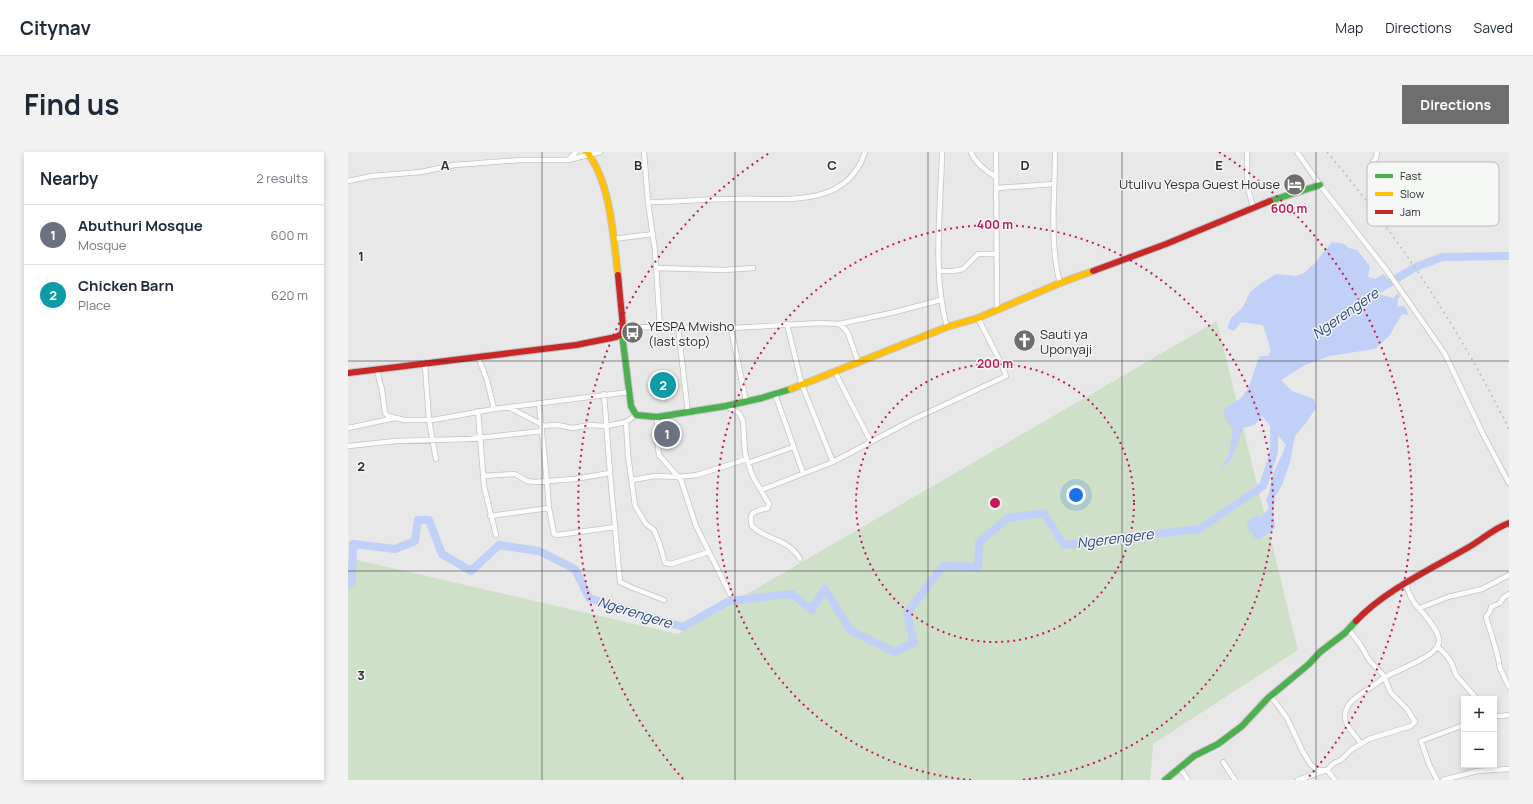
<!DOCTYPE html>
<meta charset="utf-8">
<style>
body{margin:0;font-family:Manrope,sans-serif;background:#f2f2f3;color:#1f2937}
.controls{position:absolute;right:12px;bottom:12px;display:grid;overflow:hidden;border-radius:0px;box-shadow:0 2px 6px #0003}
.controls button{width:36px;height:36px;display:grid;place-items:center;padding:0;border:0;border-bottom:1px solid #e0e1e3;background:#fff;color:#1f2937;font:20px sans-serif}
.you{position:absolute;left:728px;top:343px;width:14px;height:14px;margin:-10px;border:3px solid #fff;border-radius:50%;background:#1a73e8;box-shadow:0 0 0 6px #1a73e833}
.badge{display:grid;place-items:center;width:26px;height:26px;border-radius:50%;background:#6d6e6d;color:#fff;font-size:13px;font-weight:700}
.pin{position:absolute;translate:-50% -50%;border:2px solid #fff;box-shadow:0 1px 4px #0006}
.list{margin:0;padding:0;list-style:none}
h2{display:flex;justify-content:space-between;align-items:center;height:52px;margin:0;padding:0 16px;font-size:17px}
h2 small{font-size:13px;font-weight:400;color:#747a83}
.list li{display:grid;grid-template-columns:26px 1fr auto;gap:12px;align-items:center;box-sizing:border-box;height:60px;padding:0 16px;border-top:1px solid #e0e1e3}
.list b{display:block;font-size:15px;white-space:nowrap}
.list p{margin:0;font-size:13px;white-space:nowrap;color:#747a83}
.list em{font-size:13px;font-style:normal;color:#747a83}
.map{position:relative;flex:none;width:1161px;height:628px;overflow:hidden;border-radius:0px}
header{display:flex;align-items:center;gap:24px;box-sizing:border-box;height:56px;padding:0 20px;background:#fff;border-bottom:1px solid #e0e1e3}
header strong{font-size:19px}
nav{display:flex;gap:22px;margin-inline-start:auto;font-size:14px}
.intro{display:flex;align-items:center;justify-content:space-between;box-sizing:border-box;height:96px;padding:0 24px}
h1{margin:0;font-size:28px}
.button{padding:10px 18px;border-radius:0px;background:#6d6e6d;color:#fff;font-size:14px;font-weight:700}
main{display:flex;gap:24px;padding:0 24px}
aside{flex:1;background:#fff;border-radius:0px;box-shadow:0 2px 6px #0003}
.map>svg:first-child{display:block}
.green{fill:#cfe0c9}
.water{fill:#c0d0f6}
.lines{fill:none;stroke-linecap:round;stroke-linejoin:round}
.river{stroke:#c0d0f6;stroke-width:8}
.street-casing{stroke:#c3c4c3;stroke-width:6}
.fast-casing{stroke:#c3c4c3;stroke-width:8}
.slow-casing{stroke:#c3c4c3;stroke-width:8}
.jam-casing{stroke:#c3c4c3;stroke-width:8}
.street{stroke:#fbfcfb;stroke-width:4.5}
.fast{stroke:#4caf50;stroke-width:6}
.slow{stroke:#ffc107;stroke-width:6}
.jam{stroke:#c62828;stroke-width:6}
.rail{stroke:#babbba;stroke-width:1.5;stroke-dasharray:2 4;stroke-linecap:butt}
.grid{fill:none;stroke:#2c2d2c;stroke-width:1;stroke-opacity:0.55}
.ring{fill:none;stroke:#c2185b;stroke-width:2;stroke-dasharray:2 4}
.labels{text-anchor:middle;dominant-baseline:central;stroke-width:3;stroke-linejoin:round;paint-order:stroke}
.poi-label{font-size:13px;fill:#2c2d2c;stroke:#f4f7f4;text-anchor:start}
.water-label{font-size:14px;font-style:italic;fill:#2e4484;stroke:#f4f7f4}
.key{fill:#f4f7f4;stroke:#b8bab8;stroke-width:1}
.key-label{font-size:11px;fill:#2c2d2c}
.grid-label{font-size:13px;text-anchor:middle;font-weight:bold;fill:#2c2d2c;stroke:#f4f7f4;stroke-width:3;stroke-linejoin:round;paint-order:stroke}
.centre{fill:#c2185b;stroke:#f4f7f4;stroke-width:2}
.ring-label{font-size:12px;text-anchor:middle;font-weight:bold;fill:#c2185b;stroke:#f4f7f4;stroke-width:3;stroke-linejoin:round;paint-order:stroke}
</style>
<header>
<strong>Citynav</strong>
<nav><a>Map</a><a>Directions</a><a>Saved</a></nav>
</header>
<div class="intro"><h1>Find us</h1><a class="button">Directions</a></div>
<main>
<aside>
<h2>Nearby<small>2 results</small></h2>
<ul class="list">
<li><span class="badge" style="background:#6b7280">1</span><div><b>Abuthuri Mosque</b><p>Mosque</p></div><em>600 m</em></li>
<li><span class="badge" style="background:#0f9aa8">2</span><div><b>Chicken Barn</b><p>Place</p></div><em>620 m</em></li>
</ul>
</aside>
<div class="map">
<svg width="1161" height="628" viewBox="0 0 1161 628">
<rect width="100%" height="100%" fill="#e7e8e7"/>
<path class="green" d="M869,169L950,498L805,592L802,628H0V406L330,482Z"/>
<path class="water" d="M984,90L996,92L1001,96L1009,98L1022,114L1020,125L1027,127L1036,122L1041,130L1030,136V142L1045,146L1050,141L1052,144L1050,147L1049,155L1056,154L1059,158L1060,163L1054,162L1041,184L1027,197L981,204L957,213L933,228L944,239L966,247L968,256L958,271L947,284L942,310L934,333L927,345L925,358L927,376L911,388L906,386L904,381L899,375L900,369L909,363L913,365L921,356L918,348C922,340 922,338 923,330C925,318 934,305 938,293L914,264L907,273L895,276L883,308L873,317L881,301L885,277L878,268L875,258C881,253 889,250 894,245C905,233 905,217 912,204H920L923,198L915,173L893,170L886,179L879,176L883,166L895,155L902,140L915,130L928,122L948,124L956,121L967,111Z"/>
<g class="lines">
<path class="river" d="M1021,143L1068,115L1094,105L1161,104
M0,432L4,430L5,392L47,397L67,389L70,368H81L94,402L123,419L151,393L191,399L227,417L241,446L335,475L381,449L444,442L464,458L477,437L502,478L546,500L566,491L559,461L595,414L630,415L631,390L660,366L696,361L716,393L851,377L915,334L926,300V269"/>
<defs>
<path id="street" d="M296,0L300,50L307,99L312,175
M594,0C593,55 584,122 599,175
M623,0C627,11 638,19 648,25
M648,0L649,158
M707,0C707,42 701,91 712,131
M899,0C899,19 898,38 906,56
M949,0L972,33L1040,120L1097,202L1135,282L1161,331
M221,7L228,0
M1025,10L1028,6L1029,0
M0,29L24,24L73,20L106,13L172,8H220L252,0
M649,36L706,32
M300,50C329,50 357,47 385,47C433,45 498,59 517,0
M265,87L305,82
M308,116L376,118L405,116
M591,119H606L615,117L630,102H649
M439,172L454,233L485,310
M491,172L543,161L593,148
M275,175L383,176L473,171L491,172L496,176L500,181L510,210
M330,175L340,261
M383,176L398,249
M130,205L139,228L146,257
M77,213L81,268L88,307
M29,218L34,238L37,261L40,264L56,268H85L146,257L281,240
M487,220L523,290
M256,242L262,321L272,430L285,436L316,448
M427,242L455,321
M191,251L199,330L201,356L206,382L209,383L267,375
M378,254L391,261L395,269L397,301L404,323L421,352L420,356C409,359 399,359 404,374C419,389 440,386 452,407
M160,255L193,272
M130,259L136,334L148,383
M309,265V286L311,303L333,328L348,374L382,442
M278,270L280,303L287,354L298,372L306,378L311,390L317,411L323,412L361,400
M193,274L209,273L225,276L242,273L259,274L278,270L288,263
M0,276L47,266
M0,294L48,289L121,287L194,279
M400,311L445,295
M135,324L167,322L179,329L187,330L227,327L262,321
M284,328L307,324L330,325L349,323L399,307
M413,338L485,310L564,268L658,224L653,211L630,166
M142,364L201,356
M1161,442L1155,446L1152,451L1143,455L1142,459L1138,465L1149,501L1152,516L1161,535
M1072,456L1100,445L1134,437L1161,423
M1090,495L1099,504L1104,512L1108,523L1129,547
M923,544L939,566L955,600L963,613L970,618H979L987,628
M1146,564H1153L1161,563
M1013,592C1008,582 996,575 997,563C998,548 1016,541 1026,533C1030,531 1032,528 1036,526C1047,518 1090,505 1091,490C1092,478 1074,460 1067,452C1063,446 1060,439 1058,432
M875,610L887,628
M832,616L840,628
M950,628L979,618L986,611L993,608L1003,598L1021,587L1063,574L1067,570L1059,557L1043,541L1035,523L1021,508L1012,492L1000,477
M1089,628L1081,612L1073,589L1116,573
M1095,628L1129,619L1161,617"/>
<path id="fast" d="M922,49L972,33
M274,182L283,254L288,263L309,265L378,254L414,246L443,237
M817,628L846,604L870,592L894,574L920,546L961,512L972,500L997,481L1008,469"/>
<path id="slow" d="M239,0C263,31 265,84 270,123
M443,237L599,175L630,166L712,131L745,119"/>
<path id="jam" d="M745,119L818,92L922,49
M0,221L228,193L268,185L274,182L275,175L270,123
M1008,469C1037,438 1085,416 1121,395C1135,387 1146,376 1161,371"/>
</defs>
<use href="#street" class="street-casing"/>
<use href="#fast" class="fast-casing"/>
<use href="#slow" class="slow-casing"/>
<use href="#jam" class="jam-casing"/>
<use href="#street" class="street"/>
<use href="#fast" class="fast"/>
<use href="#slow" class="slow"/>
<use href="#jam" class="jam"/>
<path class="rail" d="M979,0C1051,85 1112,178 1161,277"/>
</g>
<path class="grid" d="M194,0V628M387,0V628M580,0V628M774,0V628M968,0V628M0,209H1161M0,419H1161"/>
<g class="ring">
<circle cx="647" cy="351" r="139"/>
<path d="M623 628A278 278 0 1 1 671 628"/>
<path d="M335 627A416 416 0 0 1 423 0M871 0A416 416 0 0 1 959 627"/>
</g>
<defs>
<symbol id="hotel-disc" viewBox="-11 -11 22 22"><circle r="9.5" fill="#6d6e6d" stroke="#f4f7f4"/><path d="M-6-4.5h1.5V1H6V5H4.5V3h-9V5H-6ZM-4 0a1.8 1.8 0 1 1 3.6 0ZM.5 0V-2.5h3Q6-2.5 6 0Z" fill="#fff"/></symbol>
<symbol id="bus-disc" viewBox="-11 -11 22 22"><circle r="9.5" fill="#6d6e6d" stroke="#f4f7f4"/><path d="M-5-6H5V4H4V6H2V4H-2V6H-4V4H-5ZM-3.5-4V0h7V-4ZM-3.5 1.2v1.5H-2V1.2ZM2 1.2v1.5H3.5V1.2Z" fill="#fff"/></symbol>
<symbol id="church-disc" viewBox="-11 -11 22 22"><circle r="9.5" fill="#6d6e6d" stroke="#f4f7f4"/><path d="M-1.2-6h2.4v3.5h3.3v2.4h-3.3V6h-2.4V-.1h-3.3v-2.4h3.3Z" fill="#fff"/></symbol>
</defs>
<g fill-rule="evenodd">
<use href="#hotel-disc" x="934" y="20" width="25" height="25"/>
<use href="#bus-disc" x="272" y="168" width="25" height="25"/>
<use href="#church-disc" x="664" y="176" width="25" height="25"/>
</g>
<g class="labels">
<g class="poi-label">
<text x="932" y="32" text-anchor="end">Utulivu Yespa Guest House</text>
<text x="300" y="174">YESPA Mwisho<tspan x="300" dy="15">(last stop)</tspan></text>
<text x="692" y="182">Sauti ya<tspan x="692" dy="15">Uponyaji</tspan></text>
</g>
<g class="water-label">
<text transform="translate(997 161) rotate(-35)">Ngerengere</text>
<text transform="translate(767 386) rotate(-7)">Ngerengere</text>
<text transform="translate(287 460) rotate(17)">Ngerengere</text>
</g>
</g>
<rect x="1019" y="10" width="132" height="64" rx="6" class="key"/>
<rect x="1027" y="22" width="18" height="4" fill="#4caf50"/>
<rect x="1027" y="40" width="18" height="4" fill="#ffc107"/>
<rect x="1027" y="58" width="18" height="4" fill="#c62828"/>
<g class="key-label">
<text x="1052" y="28">Fast</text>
<text x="1052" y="46">Slow</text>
<text x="1052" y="64">Jam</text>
</g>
<g class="grid-label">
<text x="97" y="18">A</text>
<text x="290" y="18">B</text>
<text x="484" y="18">C</text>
<text x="677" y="18">D</text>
<text x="871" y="18">E</text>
<text x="13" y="109">1</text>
<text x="13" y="319">2</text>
<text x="13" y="528">3</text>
</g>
<circle cx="647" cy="351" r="6" class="centre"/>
<g class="ring-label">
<text x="941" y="61">600 m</text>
<text x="647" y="77">400 m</text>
<text x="647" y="216">200 m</text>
</g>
</svg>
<div class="controls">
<button>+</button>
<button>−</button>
</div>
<div class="you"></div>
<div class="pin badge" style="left:319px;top:282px;background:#6b7280">1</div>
<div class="pin badge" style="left:315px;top:233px;background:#0f9aa8">2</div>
</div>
</main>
